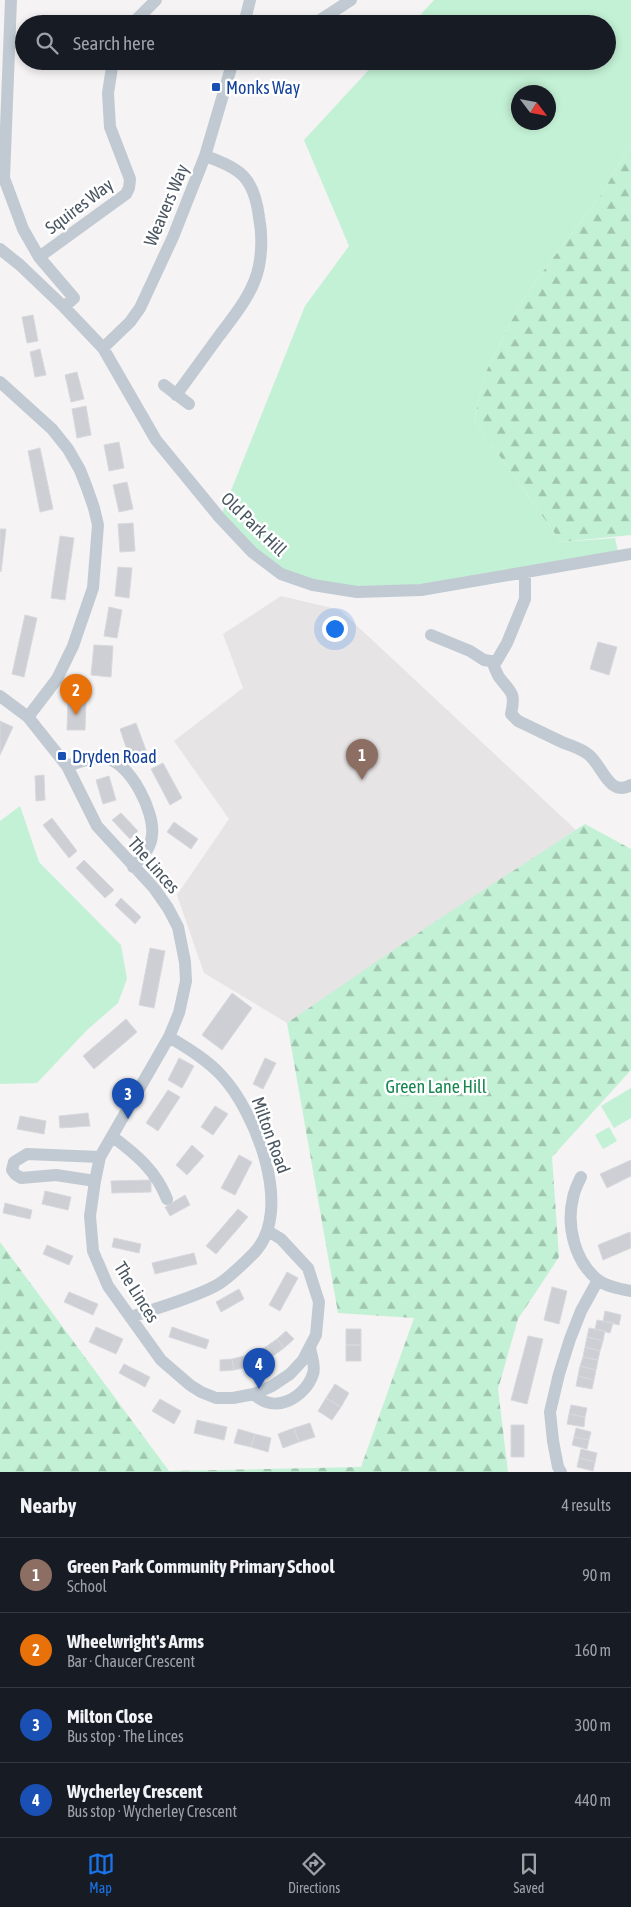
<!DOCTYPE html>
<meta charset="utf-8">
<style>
body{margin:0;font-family:"Asap Condensed",sans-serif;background:#20242c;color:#f1f3f6}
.compass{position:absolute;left:511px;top:85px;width:45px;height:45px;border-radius:50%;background:#171b24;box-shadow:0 2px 8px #0003;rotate:122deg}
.you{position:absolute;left:334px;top:628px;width:18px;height:18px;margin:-12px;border:4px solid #fff;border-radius:50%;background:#1a73e8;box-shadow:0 0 0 8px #1a73e833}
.badge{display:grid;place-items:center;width:32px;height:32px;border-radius:50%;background:#1a73e8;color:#fff;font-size:16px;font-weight:700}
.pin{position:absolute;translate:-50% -41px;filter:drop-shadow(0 1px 2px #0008)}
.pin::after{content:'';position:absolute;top:26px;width:18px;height:15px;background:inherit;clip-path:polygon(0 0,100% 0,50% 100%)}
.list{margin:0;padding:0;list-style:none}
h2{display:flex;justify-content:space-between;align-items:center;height:65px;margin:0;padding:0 20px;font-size:21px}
h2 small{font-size:16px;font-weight:400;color:#9ea1a6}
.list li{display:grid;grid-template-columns:32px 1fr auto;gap:15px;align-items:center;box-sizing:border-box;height:75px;padding:0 20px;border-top:1px solid #363941}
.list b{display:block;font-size:19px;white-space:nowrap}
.list p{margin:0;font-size:16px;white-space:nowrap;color:#9ea1a6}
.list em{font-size:16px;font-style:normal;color:#9ea1a6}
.icon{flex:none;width:28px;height:28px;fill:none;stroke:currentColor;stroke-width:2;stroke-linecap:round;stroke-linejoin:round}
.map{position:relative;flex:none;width:631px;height:1472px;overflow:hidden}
.search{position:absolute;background:#171b24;box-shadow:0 2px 8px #0003;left:15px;right:15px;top:15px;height:55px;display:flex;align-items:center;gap:12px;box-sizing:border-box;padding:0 18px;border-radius:28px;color:#9ea1a6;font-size:19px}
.sheet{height:365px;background:#171b24}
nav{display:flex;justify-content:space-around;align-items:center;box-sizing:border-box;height:70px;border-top:1px solid #363941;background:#171b24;font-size:14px;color:#9ea1a6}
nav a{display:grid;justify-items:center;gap:2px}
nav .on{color:#1a73e8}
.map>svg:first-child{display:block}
.education{fill:#e6e4e5}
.green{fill:#c3f1d5;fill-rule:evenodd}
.forest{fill:url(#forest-firs)}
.building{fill:#cdcfd5;stroke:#d7d9de}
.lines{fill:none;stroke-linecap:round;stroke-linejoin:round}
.street{stroke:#c1cad2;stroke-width:12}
.transit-dot{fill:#1a4fb4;stroke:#fff;stroke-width:2}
.labels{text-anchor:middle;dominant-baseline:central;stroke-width:5;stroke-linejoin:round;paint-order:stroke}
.transit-label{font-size:18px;fill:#164399;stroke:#fff;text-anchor:start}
.street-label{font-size:18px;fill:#4a5661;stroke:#fff}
.park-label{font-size:18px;fill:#17864f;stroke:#fff}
</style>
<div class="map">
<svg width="631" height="1472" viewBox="0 0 631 1472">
<defs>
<pattern id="forest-firs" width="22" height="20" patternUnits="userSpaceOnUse" patternTransform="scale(1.25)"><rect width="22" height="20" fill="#c3f1d5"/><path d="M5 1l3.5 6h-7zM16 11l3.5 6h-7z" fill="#a0c6b0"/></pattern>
</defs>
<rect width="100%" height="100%" fill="#f5f3f3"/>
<path class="education" d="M281,596L340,610L576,830L287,1023L204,973L177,895L229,819L174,741L243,688L223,634Z"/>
<path class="green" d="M434,0H631V144L601,195L532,286L509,325L485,374L474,420L561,542L615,538L619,556L421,590L357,592L281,574L220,518L305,306L349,246L304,140L377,61H607V24H412ZM518,92H548V122H518Z
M20,806L39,862L121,945L127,979L118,1003L87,1030L37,1083L0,1084V821Z
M631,1088V1118L614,1128L601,1106Z
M609,1127L617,1141L603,1149L595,1135Z"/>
<path class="forest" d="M631,144V535L561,542L474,420L485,374L509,325L532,286L601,195Z
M585,824L631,849V1070L552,1157L559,1257L518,1319L498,1389L508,1472H0V1242L169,1471L361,1467L414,1318L338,1313L287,1023L436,921Z"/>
<path class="building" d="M33,315L38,341L27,343L22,317Z
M40,349L46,375L35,377L30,352Z
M77,372L84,399L71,402L65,375Z
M86,406L91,435L77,438L72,409Z
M119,442L124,468L109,471L104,445Z
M40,448L53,509L40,512L28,451Z
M127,482L133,509L119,512L113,485Z
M133,523L135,551L120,552L118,524Z
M0,529H6L1,572L0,571Z
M60,536L74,538L65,600L51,598Z
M118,567L132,568L129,598L115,596Z
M109,607L122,610L117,638L104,636Z
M25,615L37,618L24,677L12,674Z
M598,642L617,647L609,675L590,669Z
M94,645L113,646L111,677L91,675Z
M68,699H86L85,730H67Z
M0,721L13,727L0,755Z
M136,723L147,753L130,759L120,729Z
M163,763L182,798L170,805L151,769Z
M44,775L45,800L36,801L35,776Z
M109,776L116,800L103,804L96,780Z
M121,813L138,831L130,839L112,820Z
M52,818L77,851L69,858L43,825Z
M174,822L198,839L191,849L167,832Z
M84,860L114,890L105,898L76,868Z
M121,898L141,917L135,924L115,905Z
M150,948L165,951L154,1008L139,1005Z
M232,993L252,1008L222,1050L202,1035Z
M126,1019L137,1032L94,1069L83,1056Z
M179,1058L194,1066L182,1088L168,1080Z
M265,1058L276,1063L263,1089L253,1084Z
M168,1090L180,1097L158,1131L146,1123Z
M215,1106L228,1114L213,1135L201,1127Z
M88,1113L90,1126L60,1128L59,1116Z
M20,1116L46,1121L44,1134L17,1129Z
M192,1145L204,1156L187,1175L176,1165Z
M239,1155L252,1162L235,1195L221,1188Z
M631,1160V1176L607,1188L600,1174Z
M151,1180V1192L112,1193L111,1181Z
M45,1191L71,1197L68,1210L42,1204Z
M185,1195L190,1205L170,1216L165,1207Z
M5,1203L32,1210L30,1219L3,1213Z
M238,1209L248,1217L216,1254L206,1246Z
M630,1232L631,1248L603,1260L598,1245Z
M114,1238L141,1244L139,1253L112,1247Z
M47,1245L73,1256L69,1265L43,1254Z
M194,1253L197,1264L155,1274L152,1263Z
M287,1272L298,1278L280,1311L269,1305Z
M552,1287L567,1291L559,1324L544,1320Z
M239,1289L244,1299L221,1312L216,1302Z
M69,1292L98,1304L93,1315L64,1302Z
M605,1311L621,1315L619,1325L603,1321Z
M597,1320L613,1323L610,1333L595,1329Z
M96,1327L123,1339L116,1354L89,1342Z
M172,1327L209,1340L206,1349L169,1337Z
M589,1328L605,1331L603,1341L587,1337Z
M346,1329H361V1345H346Z
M286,1331L294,1339L284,1348L277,1339Z
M528,1336L543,1339L527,1404L511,1400Z
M587,1337L603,1341L600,1351L585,1347Z
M277,1339L284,1348L273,1356L267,1346Z
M346,1345H361V1361H346Z
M267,1346L273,1356L261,1362L256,1352Z
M585,1347L600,1351L598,1360L583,1357Z
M256,1352L261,1362L248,1367L244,1356Z
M244,1356L248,1367L234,1370L232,1359Z
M583,1357L598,1360L596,1370L580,1366Z
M232,1359L234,1370L220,1371V1360Z
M124,1364L150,1377L145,1387L119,1373Z
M580,1366L596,1370L594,1380L578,1376Z
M578,1376L594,1380L592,1389L576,1386Z
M335,1384L349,1393L341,1407L326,1398Z
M326,1398L341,1407L332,1420L318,1411Z
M160,1399L181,1411L174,1424L152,1411Z
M571,1405L587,1408L585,1417L569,1414Z
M569,1414L585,1417L584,1427L567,1424Z
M197,1420L227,1427L224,1440L194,1433Z
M310,1423L315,1437L299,1442L294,1428Z
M511,1425H524V1457H511Z
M294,1428L299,1442L283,1448L278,1434Z
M576,1428L591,1432L589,1440L574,1437Z
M238,1429L255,1434L251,1447L234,1443Z
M255,1434L271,1438L268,1452L251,1447Z
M574,1437L589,1440L587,1449L572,1445Z
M581,1449L597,1453L595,1462L579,1458Z
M579,1458L595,1462L593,1471L577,1467Z"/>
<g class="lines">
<path class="street" d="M11,0L4,178L23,229L39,257L74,298L64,307
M132,24L156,0
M244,24L250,0
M314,24L351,0
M0,249L20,265L64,307L103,348L156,440L220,518L252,552L281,574L313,585L357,592L421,590L631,554
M39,257L126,194L129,188L130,179L110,127L108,93L113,61
M103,348L130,322L140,308L173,237L205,156L233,61
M0,382L52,429L68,449L80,470L87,488L94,508L98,525L93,588L73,646L57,679L28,717
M164,385L189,404
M176,395C191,375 205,355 219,336C235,315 254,292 259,266C262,250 262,233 259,217C254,178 241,168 205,156
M431,635L470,651L484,660L496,662L507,643L525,599V572
M492,661C494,666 496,672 499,677C511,693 516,692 511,714L518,721C533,728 549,736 564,743C573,746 582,749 589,755C602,765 609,798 631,785
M0,696L28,717L67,766L97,826L154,888L168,908L178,927L185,962L186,981L179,1013L169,1037L100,1157L95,1181L90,1216L93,1251L108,1286L161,1360L190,1385L201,1392L216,1398H233L254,1394L272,1386L290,1374L303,1360L316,1335L319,1302L308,1268L281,1239L268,1231
M67,766C80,762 94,756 108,759C131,765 155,812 152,835C151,848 142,858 133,867
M113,1137C137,1155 156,1171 167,1199
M581,1177C578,1183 574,1191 573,1198C566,1226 575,1262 598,1280C607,1287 620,1289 631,1291
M95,1181L56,1175L21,1178L15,1174L12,1170L14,1162L27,1154L100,1157
M131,1317C158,1307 192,1299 217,1285C228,1279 245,1262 254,1253C295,1210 255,1111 221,1075C206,1059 187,1048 169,1037
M254,1394C274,1415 305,1398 313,1374C316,1365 311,1356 310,1347
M561,1472L558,1467L553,1441L550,1412L559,1374L570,1339L581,1311L598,1280"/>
</g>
<g class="transit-dot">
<rect x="211" y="82" width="10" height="10" rx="2.5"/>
<rect x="57" y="751" width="10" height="10" rx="2.5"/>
</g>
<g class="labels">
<g class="transit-label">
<text x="226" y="87">Monks Way</text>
<text x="72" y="756">Dryden Road</text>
</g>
<g class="street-label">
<text transform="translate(166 205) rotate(-67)">Weavers Way</text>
<text transform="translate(79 206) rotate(-37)">Squires Way</text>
<text transform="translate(254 524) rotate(44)">Old Park Hill</text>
<text transform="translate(154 865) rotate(49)">The Linces</text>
<text transform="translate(271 1135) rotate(70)">Milton Road</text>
<text transform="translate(137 1292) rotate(58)">The Linces</text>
</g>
<g class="park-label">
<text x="436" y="1086">Green Lane Hill</text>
</g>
</g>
</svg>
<svg class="compass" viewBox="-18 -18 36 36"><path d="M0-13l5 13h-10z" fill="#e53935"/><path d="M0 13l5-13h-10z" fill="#9ea1a6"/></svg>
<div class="you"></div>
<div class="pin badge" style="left:362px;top:780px;background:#8d6e63">1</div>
<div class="pin badge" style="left:76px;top:715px;background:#e8710a">2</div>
<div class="pin badge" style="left:128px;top:1119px;background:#1a4fb4">3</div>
<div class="pin badge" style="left:259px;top:1389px;background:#1a4fb4">4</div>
<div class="search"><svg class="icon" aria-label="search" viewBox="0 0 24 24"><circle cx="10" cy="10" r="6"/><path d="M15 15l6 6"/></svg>Search here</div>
</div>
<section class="sheet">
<h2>Nearby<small>4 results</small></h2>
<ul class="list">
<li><span class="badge" style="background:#8d6e63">1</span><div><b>Green Park Community Primary School</b><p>School</p></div><em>90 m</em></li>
<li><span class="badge" style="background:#e8710a">2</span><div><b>Wheelwright's Arms</b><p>Bar · Chaucer Crescent</p></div><em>160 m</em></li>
<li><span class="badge" style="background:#1a4fb4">3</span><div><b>Milton Close</b><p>Bus stop · The Linces</p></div><em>300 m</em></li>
<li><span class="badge" style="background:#1a4fb4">4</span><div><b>Wycherley Crescent</b><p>Bus stop · Wycherley Crescent</p></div><em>440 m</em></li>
</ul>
</section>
<nav>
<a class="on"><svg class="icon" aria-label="map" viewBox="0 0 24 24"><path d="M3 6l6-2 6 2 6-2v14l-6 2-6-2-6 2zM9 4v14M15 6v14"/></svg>Map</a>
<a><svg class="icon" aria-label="directions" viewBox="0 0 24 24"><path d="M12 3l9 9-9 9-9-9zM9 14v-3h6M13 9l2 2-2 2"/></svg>Directions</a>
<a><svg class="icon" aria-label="saved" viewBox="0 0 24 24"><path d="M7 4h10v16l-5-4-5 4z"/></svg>Saved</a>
</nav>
